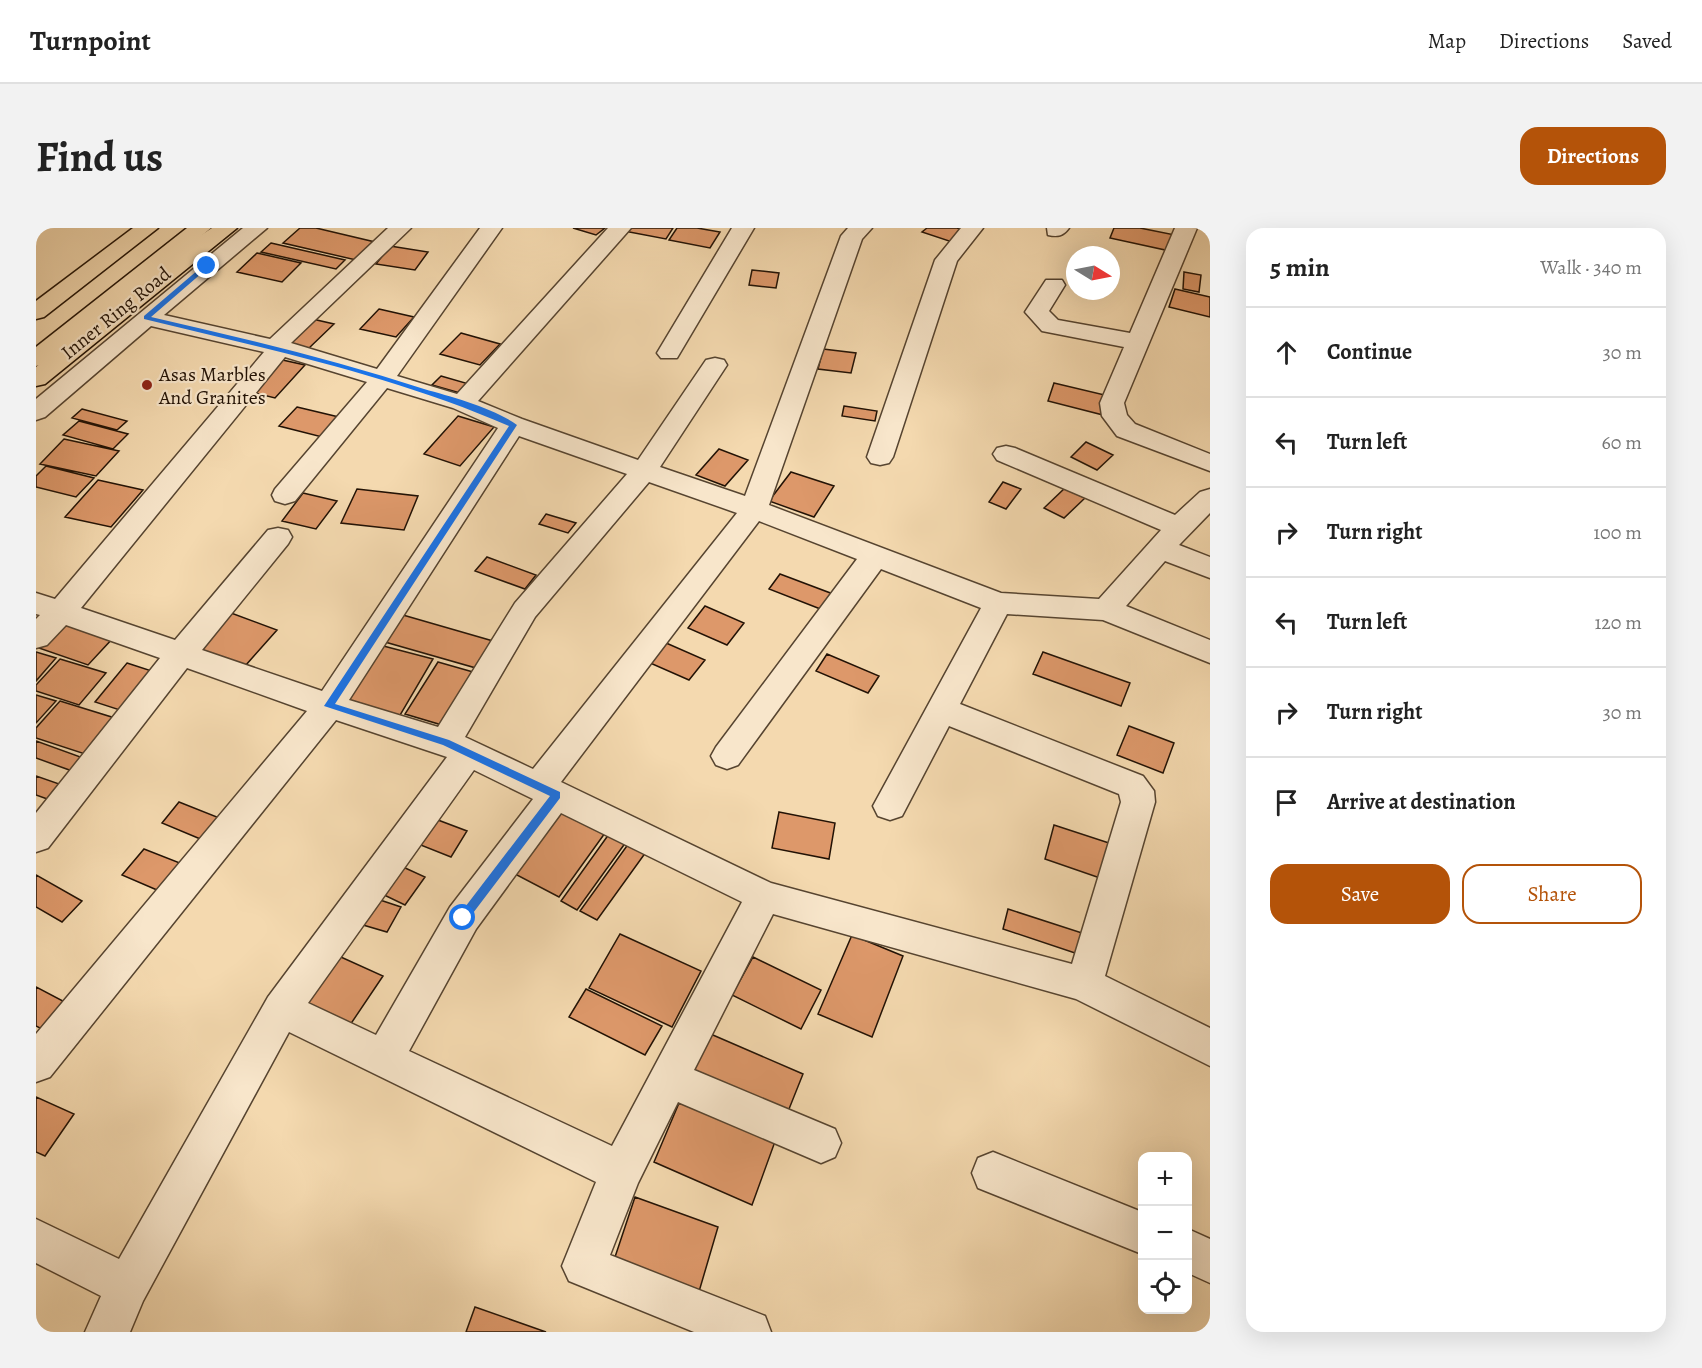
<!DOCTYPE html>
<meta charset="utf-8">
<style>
body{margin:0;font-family:Alegreya,serif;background:#f2f2f2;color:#222}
.controls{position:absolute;right:18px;bottom:18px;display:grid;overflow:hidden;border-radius:12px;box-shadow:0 6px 24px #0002}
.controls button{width:54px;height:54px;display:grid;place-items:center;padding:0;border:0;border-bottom:2px solid #e0e0e0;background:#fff;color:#222;font:30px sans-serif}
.compass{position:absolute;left:1030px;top:18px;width:54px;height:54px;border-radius:50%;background:#fff;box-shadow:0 6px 24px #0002;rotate:100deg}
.stop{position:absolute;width:18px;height:18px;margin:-14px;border:4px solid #1a73e8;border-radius:50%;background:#fff}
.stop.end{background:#1a73e8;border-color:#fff;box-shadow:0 2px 6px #0008}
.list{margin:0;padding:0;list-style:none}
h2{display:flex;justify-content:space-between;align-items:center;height:78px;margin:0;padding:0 24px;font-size:26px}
h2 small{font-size:20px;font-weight:400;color:#767676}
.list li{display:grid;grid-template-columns:39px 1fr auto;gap:18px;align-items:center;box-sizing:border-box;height:90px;padding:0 24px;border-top:2px solid #e0e0e0}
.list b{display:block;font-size:22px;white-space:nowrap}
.list em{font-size:20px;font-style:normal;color:#767676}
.actions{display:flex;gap:12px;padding:18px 24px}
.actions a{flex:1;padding:14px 0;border:2px solid #b45309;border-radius:18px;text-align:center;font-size:21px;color:#b45309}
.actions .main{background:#b45309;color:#fff}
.icon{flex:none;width:33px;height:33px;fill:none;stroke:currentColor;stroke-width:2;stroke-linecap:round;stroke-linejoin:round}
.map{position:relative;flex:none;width:1174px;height:1104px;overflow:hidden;border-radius:18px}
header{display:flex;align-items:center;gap:36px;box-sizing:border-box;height:84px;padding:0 30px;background:#fff;border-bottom:2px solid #e0e0e0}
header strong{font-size:28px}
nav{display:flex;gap:33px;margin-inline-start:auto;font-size:21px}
.intro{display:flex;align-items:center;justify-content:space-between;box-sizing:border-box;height:144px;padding:0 36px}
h1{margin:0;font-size:42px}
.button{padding:15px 27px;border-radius:18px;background:#b45309;color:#fff;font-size:21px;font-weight:700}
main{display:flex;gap:36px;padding:0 36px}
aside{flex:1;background:#fff;border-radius:18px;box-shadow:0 6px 24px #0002}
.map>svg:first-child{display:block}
.building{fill:#dd986a;stroke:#221205;stroke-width:1.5}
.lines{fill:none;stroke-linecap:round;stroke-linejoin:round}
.minor-casing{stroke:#564430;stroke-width:3}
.primary-casing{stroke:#221205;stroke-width:3}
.motorway-casing{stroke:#221205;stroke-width:3}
.minor{fill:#f8e6cb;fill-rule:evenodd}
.primary{fill:#f4d9af;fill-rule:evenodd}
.motorway{fill:#f4d9af;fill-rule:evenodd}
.route{fill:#1a73e8}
.poi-dot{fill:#8f2418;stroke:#f8e6cb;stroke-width:2}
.labels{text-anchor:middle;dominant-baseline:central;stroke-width:4.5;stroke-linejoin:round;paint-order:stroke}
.far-street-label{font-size:20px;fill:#221205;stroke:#f8e6cb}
.far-poi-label{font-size:20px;fill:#221205;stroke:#f8e6cb;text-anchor:start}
</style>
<header>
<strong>Turnpoint</strong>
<nav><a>Map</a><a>Directions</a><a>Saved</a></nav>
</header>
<div class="intro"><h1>Find us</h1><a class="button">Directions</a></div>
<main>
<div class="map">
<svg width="1174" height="1104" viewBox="0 0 1174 1104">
<rect width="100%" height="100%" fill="#f4d9af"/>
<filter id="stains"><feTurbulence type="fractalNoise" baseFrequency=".00333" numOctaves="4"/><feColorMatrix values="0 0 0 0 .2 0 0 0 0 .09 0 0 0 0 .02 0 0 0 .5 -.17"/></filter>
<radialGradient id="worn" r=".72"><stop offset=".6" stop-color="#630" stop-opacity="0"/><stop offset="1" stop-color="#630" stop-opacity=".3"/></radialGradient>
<path class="building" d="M264,0H280L339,14L320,32L247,15Z
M537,0H569L560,7Z
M590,0H637L630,11L588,3Z
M641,0H661L684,4L674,20L633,12Z
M891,0H921L931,3L919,15L886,4Z
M1078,0H1104L1139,7L1134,23L1074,10Z
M235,15L309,32L300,41L225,24Z
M354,18L392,24L379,42L340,36Z
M221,25L265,35L246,54L201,44Z
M716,42L743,45L740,60L713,57Z
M1148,44L1165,47L1163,64L1147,61Z
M1139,61L1174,69V89L1133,79Z
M343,81L378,89L360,109L324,101Z
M272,90L298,96L271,122L245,115Z
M425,105L464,116L444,137L404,126Z
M787,121L820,125L815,145L782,141Z
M242,131L269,137L239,170L211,163Z
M405,148L433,156L424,165L396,157Z
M1018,155L1077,169L1071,188L1012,173Z
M808,178L841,183L839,193L806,188Z
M261,179L307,190L290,210L243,198Z
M46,181L91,193L81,202L36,190Z
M422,188L458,199L424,238L388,226Z
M43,193L92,206L77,221L27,207Z
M28,211L83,223L60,248L4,236Z
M1050,214L1077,227L1061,242L1035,229Z
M683,221L712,232L689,258L660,247Z
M10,238L58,250L40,269L0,259V248Z
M755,244L798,258L778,289L733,273Z
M62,252L107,262L75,299L29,289Z
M967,254L985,261L970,281L953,274Z
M1029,260L1049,270L1028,290L1008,280Z
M321,261L382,268L368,302L305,295Z
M267,265L301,273L280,301L246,293Z
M510,286L540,295L532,305L503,296Z
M451,329L500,347L489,361L439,343Z
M744,346L797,366L787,382L733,361Z
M669,378L708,395L691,417L652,400Z
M187,382L241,402L209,438L153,418Z
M360,385L457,413L440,440L342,412Z
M22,392L77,410L52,437L0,419V414Z
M621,411L669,432L653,452L605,431Z
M336,415L397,431L363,489L300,472Z
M0,424L20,430L0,453Z
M1007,424L1094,455L1085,478L997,446Z
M791,426L843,448L832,465L780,443Z
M24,431L70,445L43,477L0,463V457Z
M402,434L437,444L406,497L369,486Z
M91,435L125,446L93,485L59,474Z
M0,467L20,473L0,495Z
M24,473L82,491L52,527L0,510V500Z
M1093,498L1138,515L1127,545L1081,527Z
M0,513L50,531L39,544L0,530Z
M0,548L29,558L17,573L0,567Z
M143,574L191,593L174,615L126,595Z
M526,584L569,605L523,669L479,646Z
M743,584L799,595L793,631L736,620Z
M394,589L431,603L415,629L377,614Z
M1018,597L1073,615L1064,650L1009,631Z
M573,606L590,614L541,682L525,673Z
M593,615L610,624L561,692L544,683Z
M108,621L149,637L128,665L86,647Z
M367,639L389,649L369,677L346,666Z
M0,647L46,673L26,694L0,679Z
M341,671L365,679L351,704L327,697Z
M972,681L1046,705L1042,726L967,701Z
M584,706L665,743L636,799L553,760Z
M816,707L867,728L836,809L782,786Z
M296,725L347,748L312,800L262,776Z
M717,729L785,762L765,801L696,767Z
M0,759L42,781L19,808L0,798Z
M550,761L626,798L609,827L533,789Z
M663,801L767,846L747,896L641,849Z
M646,868L741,908L716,977L618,934Z
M0,869L38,886L9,928L0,924Z
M599,969L682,999L662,1067L577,1035Z
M439,1079L510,1104H430Z"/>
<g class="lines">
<defs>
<path id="minor" d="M207,0H231L128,87L234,111L352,0H375L255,115L341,141L444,0H466L361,148L421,166L572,0H595L442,173L486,191L602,232L670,132L679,130L688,132L691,137L624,239L709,268L805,8L812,0H836L826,11L733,277L965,365L1063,371L1125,302L961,232L957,226L961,220L970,218L979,220L1139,287L1164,264L1174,261V285L1143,317L1174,329V350L1129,333L1090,378L1174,412V435L1067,392L971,386L924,476L1107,548L1118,563L1119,574L1069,748L1174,800V838L1040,771L737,686L658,842L799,901L805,915L799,929L785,935L642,874L602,955L574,1027L729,1088L735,1104H658L533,1053L526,1038L560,954L253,804L107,1073L94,1104H49L65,1068L0,1035V991L83,1031L232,769L411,529L300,492L14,849L0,854V806L271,483L151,440L12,620L0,624V585L124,430L30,397L11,417L0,420V391L4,387L0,386V365L19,371L228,124L115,98L9,189L0,192V171ZM249,129L331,154L239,261L236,267L239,273L249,276L259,273L351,160L417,180L462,200L286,463L166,422L252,316L256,309L252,302L242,300L232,302L139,412L45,380ZM483,208L591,246L479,375L402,499L313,472ZM613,254L701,285L497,541L429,509L499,389ZM723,293L821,331L680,519L675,528L680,537L691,541L702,537L845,341L945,380L837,578L842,588L854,592L866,588L913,498L1083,566L1085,574L1036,736L735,655L525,554ZM438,542L497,571L414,679L340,807L272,775ZM525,585L706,674L576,918L373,823L440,701Z
M696,0H718L641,130H625L621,125Z
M925,0H947L921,33L857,229L853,235L844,237L835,235L831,229L899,32Z
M1011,0H1033C1027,8 1022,9 1012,7Z
M1139,0H1161L1088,175L1091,187L1099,196L1174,226V243L1081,208L1066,188L1064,175L1088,119L1006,103L989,84L1010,52H1026L1029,57L1013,83L1022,92L1094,105Z
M957,924L1106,984V1026L942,960L936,945L942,930Z
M1152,1001L1174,1011V1055L1152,1045Z"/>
<path id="primary" d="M97,0H122L8,89L0,91V73Z
M176,0H201L9,156L0,158V139L150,17Z"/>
<path id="motorway" d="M151,0H175L8,136L0,138V119Z"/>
</defs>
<use href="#minor" class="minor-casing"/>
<use href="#primary" class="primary-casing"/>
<use href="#motorway" class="motorway-casing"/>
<use href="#minor" class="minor"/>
<use href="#primary" class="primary"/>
<use href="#motorway" class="motorway"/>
</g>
<path class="route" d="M169,36L174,38L115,89C207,110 298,132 388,161C416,169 458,180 481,197L299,476L413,512L524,564V570L431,693H423V687L514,568L407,517L288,478L473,198C356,147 231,121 108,91V88Z"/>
<circle class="poi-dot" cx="111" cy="157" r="6"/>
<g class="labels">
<g class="far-street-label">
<text transform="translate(80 85) rotate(-39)">Inner Ring Road</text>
</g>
<g class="far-poi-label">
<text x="123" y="146">Asas Marbles<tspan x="123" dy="23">And Granites</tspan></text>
</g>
</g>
<rect width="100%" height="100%" filter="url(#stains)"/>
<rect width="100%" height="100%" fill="url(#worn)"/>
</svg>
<div class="controls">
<button>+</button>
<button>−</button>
<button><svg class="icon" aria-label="locate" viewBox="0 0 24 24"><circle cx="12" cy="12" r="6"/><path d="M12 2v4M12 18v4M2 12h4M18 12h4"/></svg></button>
</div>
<svg class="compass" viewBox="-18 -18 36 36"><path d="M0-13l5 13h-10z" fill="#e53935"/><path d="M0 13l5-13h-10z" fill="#767676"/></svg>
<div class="stop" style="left:427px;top:690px"></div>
<div class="stop end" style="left:171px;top:38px"></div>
</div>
<aside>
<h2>5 min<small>Walk · 340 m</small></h2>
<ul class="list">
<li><svg class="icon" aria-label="ahead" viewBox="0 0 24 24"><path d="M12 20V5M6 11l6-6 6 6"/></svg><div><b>Continue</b></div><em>30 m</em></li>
<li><svg class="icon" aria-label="left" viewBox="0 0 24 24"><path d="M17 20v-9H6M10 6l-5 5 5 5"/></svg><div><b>Turn left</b></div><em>60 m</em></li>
<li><svg class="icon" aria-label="right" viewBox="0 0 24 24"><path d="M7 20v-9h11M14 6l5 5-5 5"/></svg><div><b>Turn right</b></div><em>100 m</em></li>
<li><svg class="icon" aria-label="left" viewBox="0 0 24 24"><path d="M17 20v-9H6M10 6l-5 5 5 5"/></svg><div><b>Turn left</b></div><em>120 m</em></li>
<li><svg class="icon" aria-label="right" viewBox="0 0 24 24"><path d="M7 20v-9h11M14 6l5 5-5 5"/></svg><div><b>Turn right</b></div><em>30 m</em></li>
<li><svg class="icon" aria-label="arrive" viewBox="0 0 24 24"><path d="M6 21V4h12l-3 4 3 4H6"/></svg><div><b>Arrive at destination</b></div></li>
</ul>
<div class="actions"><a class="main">Save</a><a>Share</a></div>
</aside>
</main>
